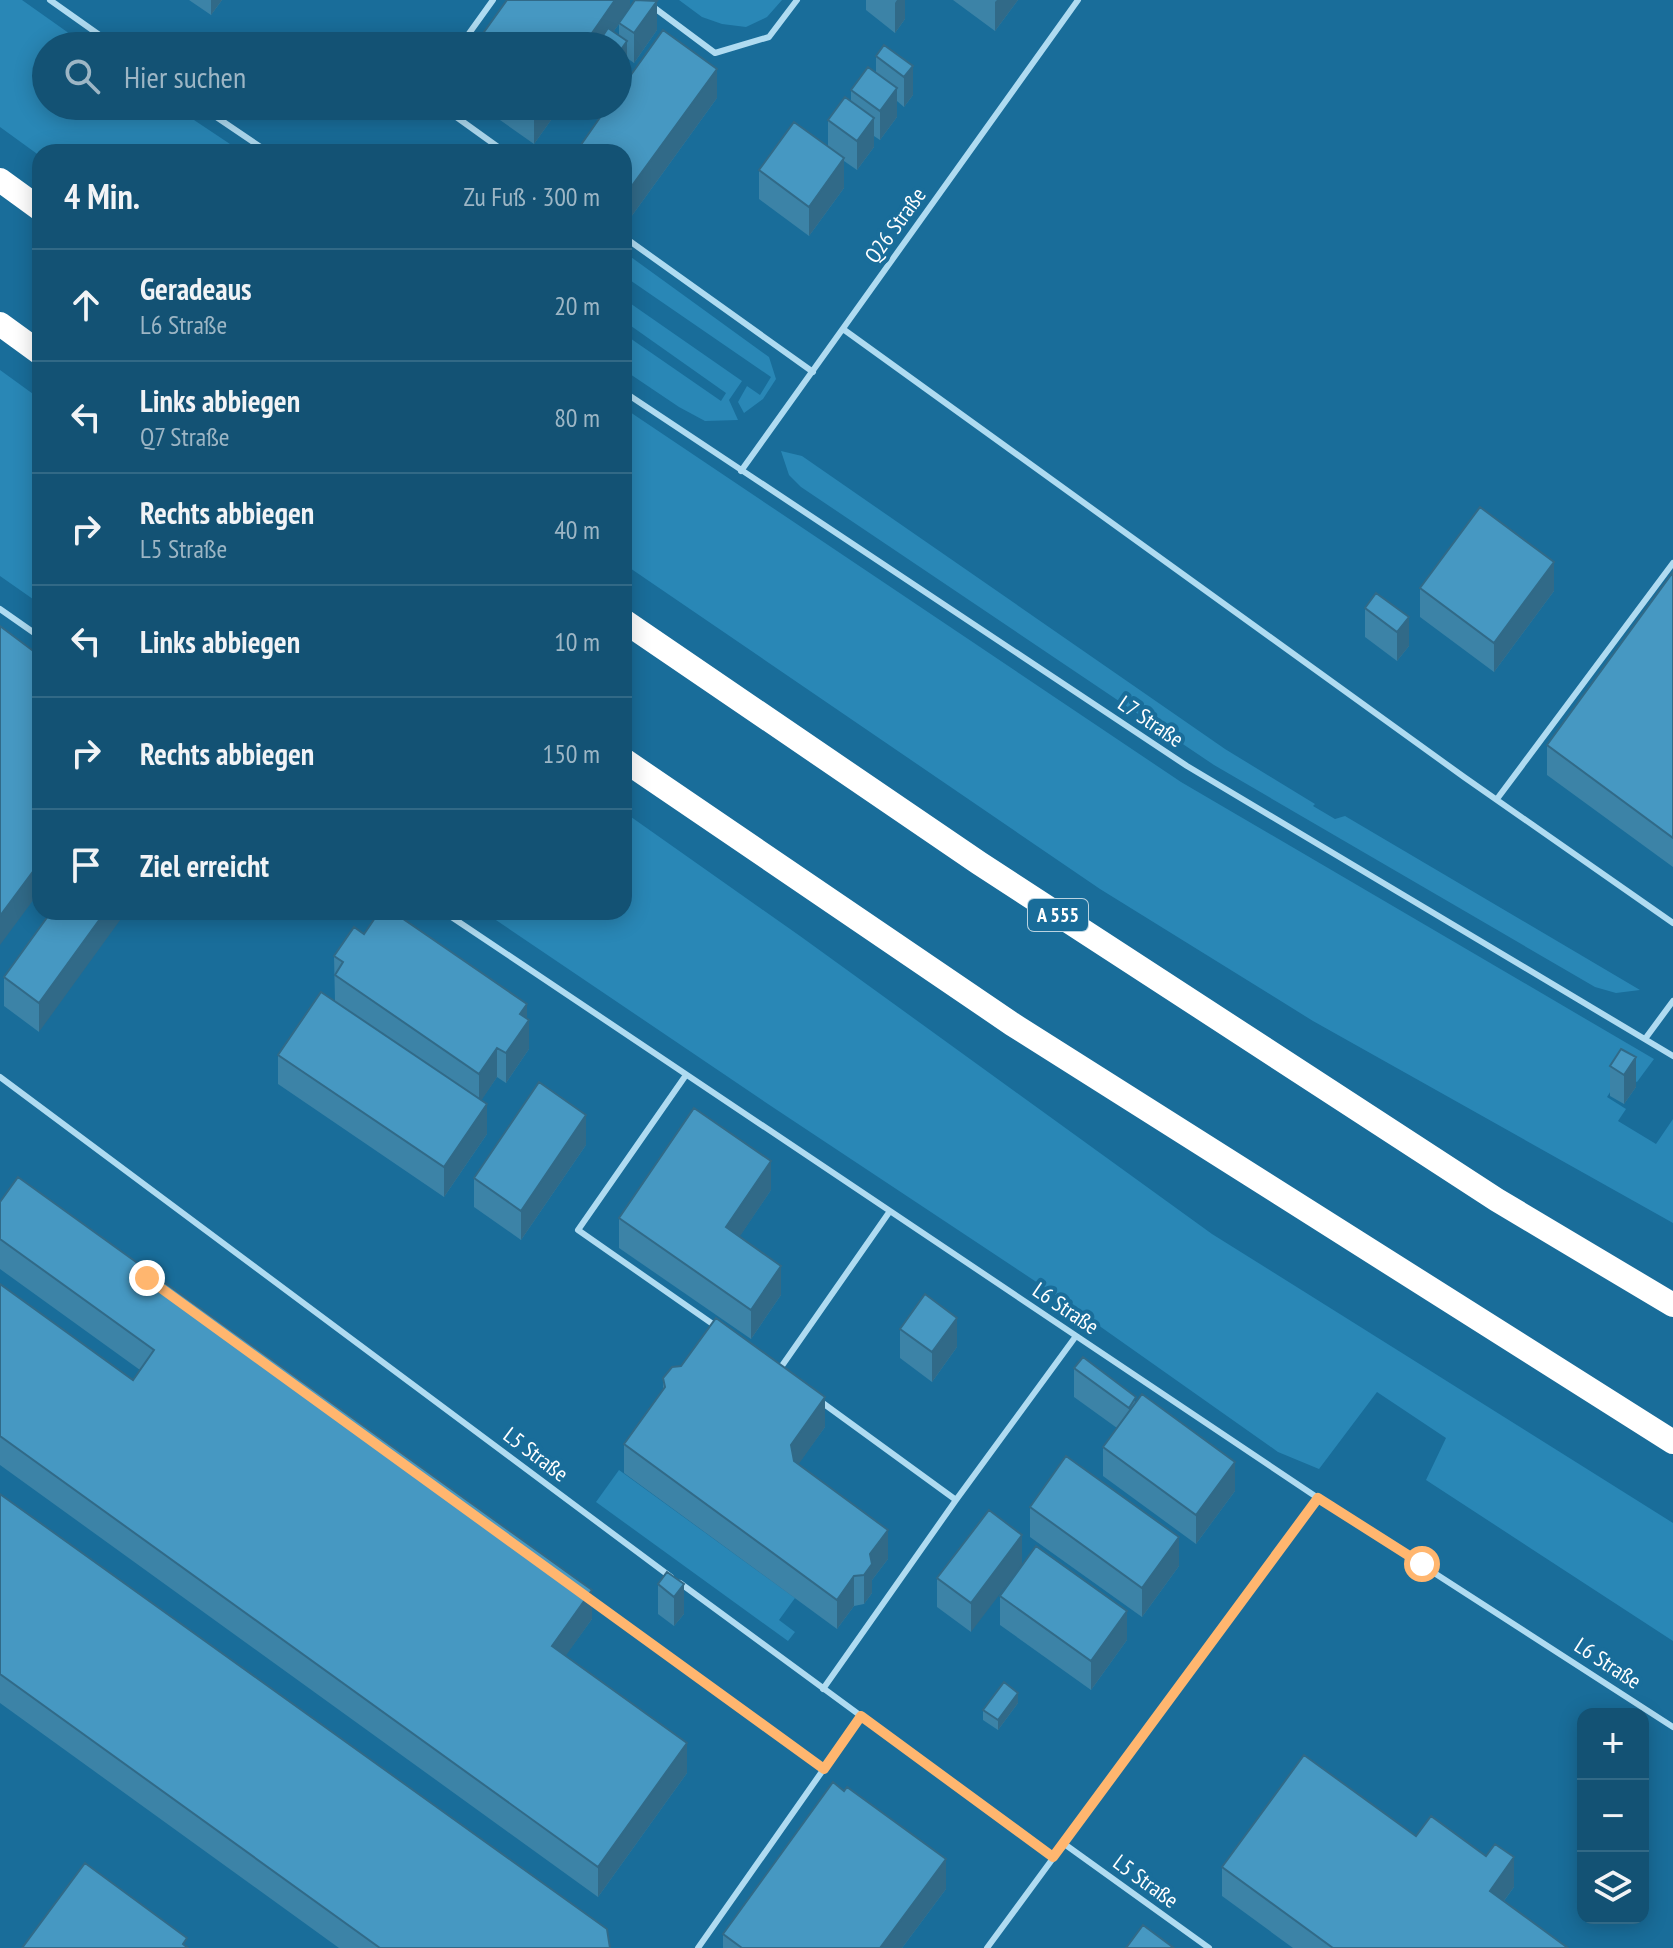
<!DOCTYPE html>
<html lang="de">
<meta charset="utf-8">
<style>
body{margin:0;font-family:"PT Sans Narrow",sans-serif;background:#1c5879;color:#f1f3f6}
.controls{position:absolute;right:24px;bottom:24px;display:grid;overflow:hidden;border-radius:16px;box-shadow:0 4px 20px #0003}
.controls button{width:72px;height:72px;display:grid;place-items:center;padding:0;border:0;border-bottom:2px solid #326986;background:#135274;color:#f1f3f6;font:40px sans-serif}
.stop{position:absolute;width:24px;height:24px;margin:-18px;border:6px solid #ffb66f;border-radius:50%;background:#fff}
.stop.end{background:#ffb66f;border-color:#fff;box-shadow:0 2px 8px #0008}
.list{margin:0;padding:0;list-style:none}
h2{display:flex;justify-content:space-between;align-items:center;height:104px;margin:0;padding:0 32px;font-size:34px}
h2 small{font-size:26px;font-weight:400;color:#9db6c5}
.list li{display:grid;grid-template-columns:52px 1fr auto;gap:24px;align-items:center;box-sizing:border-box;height:112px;padding:0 32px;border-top:2px solid #326986}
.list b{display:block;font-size:30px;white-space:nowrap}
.list p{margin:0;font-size:26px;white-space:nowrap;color:#9db6c5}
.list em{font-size:26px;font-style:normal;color:#9db6c5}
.icon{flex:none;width:44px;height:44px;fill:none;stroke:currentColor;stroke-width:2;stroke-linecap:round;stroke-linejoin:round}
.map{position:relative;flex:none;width:1673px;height:1948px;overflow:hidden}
.search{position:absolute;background:#135274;box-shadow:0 4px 20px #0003;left:32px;top:32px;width:600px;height:88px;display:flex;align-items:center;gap:20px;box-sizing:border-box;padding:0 28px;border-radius:44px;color:#9db6c5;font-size:30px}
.panel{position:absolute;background:#135274;box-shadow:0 4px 20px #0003;left:32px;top:144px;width:600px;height:776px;border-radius:24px}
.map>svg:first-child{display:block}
.green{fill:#2987b6}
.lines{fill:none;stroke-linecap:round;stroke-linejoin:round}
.lane{stroke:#afdbf1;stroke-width:6}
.highway{stroke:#fff;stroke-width:24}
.wall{fill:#3c83a7;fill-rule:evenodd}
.shaded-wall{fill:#316a88}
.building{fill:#4698c2;stroke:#316a88;stroke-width:2}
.route{stroke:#ffb66f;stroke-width:10}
.labels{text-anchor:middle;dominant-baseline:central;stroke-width:8;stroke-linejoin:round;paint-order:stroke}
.shield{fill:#196d9a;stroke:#bad3e1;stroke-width:2}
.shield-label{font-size:20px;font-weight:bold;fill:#fff}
.street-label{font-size:22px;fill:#fff;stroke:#196d9a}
</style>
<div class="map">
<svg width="1673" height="1948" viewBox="0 0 1673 1948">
<rect width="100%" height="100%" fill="#196d9a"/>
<path class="green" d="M0,0H22L87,46H46V106H173L242,152H40V156L0,127Z
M679,0H782L767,17L746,27L722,24L702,17Z
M624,252L769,357L776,379L763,399L744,413L738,402L747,386L760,395L771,377L624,276Z
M624,299L742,381L729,400L738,420L705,421L679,407L624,370V334L721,401L726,393L624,321Z
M0,370L40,399V604L0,576Z
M624,408L1181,782L1654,1059L1637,1082L1621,1075L1607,1097L1626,1109L1618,1121L1656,1144L1673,1119V1223L1313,1021L1100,889L624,564Z
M781,451L802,456L1225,749L1315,804L1313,806L1335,819L1345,816L1640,990L1616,993L1595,987L1214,765L801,487L789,475Z
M624,812L800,936L1212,1234L1673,1523V1641L1426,1480L1446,1438L1377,1392L1319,1469L1278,1452L1047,1289L774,1108L484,912H624Z
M619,1470L795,1598L779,1620L795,1632L788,1641L596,1502Z"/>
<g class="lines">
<path class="lane" d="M50,0L115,46
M644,0L715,53L769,37L797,0
M460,46L493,0
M200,106L268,152
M441,106L505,152
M624,237L813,372
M843,329L1464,777L1673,923
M624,392L1187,766L1673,1056
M741,471L1078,0
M0,609L40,637
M1497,799L1673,563
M444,912L1318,1498L1673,1727
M1645,1039L1673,1001
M686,1075L578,1230L717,1327
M0,1077L671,1577
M779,1370L890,1211
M820,1401L956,1500
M680,1583L1053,1857
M587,1597L824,1769
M823,1689L956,1500L1076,1336
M1063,1843L1209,1948
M698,1948L861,1716
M987,1948L1318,1498"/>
<path class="highway" d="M0,180L40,209
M0,324L40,353
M624,621L979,863L1497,1200L1673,1305
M624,760L1012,1024L1673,1442"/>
</g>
<path class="wall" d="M189,0H222L211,15Z
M630,0V7L657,30L634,63L627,58V70L618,83V46H474ZM619,24V35L613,32Z
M866,0H905V19L895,33L866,10Z
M953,0H1018L995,31Z
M876,56L913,66V95L904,107L897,101V117L880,140L874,136V147L857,170L844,161V188L809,236L759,199V170L828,147V120L851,101V90L876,72Z
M717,98L631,217L624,212V152H578V149Z
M480,106H561L534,144Z
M1673,572V867L1547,775V745Z
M1420,588L1554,591L1494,672L1420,617Z
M1376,593L1409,646L1397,661L1365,637V608Z
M51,912L39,1032L4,1006V977Z
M364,934L527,1019L529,1049L506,1083L497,1077L481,1100L487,1134L444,1197L278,1084V1055L335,1001L334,956Z
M1621,1049L1636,1087L1624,1104L1610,1096V1066Z
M586,1145L521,1240L474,1207V1178Z
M771,1190L739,1237L781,1295L751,1339L619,1248V1218Z
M0,1202L592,1619L565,1656L687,1773L598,1897L0,1465V1284L133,1380L140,1370L0,1269Z
M900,1329L957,1347L932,1382L900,1358Z
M1074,1368L1136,1402L1235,1491L1196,1544L1103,1476V1447L1117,1428L1074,1397Z
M663,1378L825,1427L798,1464L888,1559L872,1580V1593L864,1604L854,1606L837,1629L624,1473V1444L663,1390Z
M0,1494L610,1948H339L0,1703Z
M1030,1507L1179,1566L1142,1617L1030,1537Z
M989,1510L971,1632L937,1607V1578Z
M667,1572L684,1614L674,1626L658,1614V1584Z
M1000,1596L1127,1640L1091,1690L1000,1625Z
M1018,1703L998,1730L983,1720V1710Z
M1416,1836L1514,1887L1504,1901L1568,1948H1293L1222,1896V1867Z
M946,1889L902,1948H723V1934Z"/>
<path class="shaded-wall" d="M211,0H222L211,15Z
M615,0H630V9L603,46H583Z
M897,0H905V19L895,33V3Z
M997,0H1018L995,31V2Z
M657,1V30L634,63V33Z
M627,41V70L618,83V54Z
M913,66V95L904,107V77Z
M717,69V98L631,217V187Z
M897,88V117L880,140V111Z
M540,106H561L534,144V115Z
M874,118V147L857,170V141Z
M844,158V188L809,236V207Z
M1554,562V591L1494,672V643Z
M1409,617V646L1397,661V632Z
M40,862V891L0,945V916Z
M105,912H126L39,1032V1003Z
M527,1004V1022L529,1020V1049L506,1083V1053L520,1014Z
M497,1048V1077L479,1104V1074Z
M1636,1057V1087L1624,1104V1075Z
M487,1104V1134L444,1197V1167Z
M586,1115V1145L521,1240V1211Z
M771,1161V1190L726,1257V1227Z
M781,1266V1295L751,1339V1310Z
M957,1318V1347L932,1382V1352Z
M825,1397V1427L791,1475V1445Z
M1235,1462V1491L1196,1544V1515Z
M888,1530V1559L872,1580V1593L864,1604V1575L870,1554Z
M1022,1535V1565L971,1632V1603Z
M1179,1537V1566L1142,1617V1588Z
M854,1576V1606L837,1629V1600Z
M684,1584V1614L674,1626V1597Z
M592,1590V1619L552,1675V1646Z
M1127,1611V1640L1091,1690V1661Z
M1018,1693V1703L998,1730V1720Z
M687,1743V1773L598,1897V1867Z
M1514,1857V1887L1490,1920V1891Z
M946,1859V1889L902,1948H880Z"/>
<path class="building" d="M507,0H615L583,46H474Z
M635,0L657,1L634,33L619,23Z
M608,28L627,41L618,54V46H596Z
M663,30L717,69L631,187L624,182V152H582L578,149L608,106H618V93Z
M884,45L913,66L904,77L876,56Z
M868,67L897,88L880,111L851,90Z
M845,97L874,118L857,141L828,120Z
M522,106H540L534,115Z
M794,122L844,158L809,207L759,170Z
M1480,507L1554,562L1494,643L1420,588Z
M1673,572V838L1547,745Z
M1376,593L1409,617L1397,632L1365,608Z
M0,626L40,656V862L0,916Z
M51,912H105L39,1003L4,977Z
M379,912H393L527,1004L520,1014L529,1020L506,1053L497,1048L479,1074L335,975L343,962L334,956L354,927L364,934Z
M321,992L487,1104L444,1167L278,1055Z
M1621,1049L1636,1057L1624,1075L1610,1066Z
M539,1082L586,1115L521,1211L474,1178Z
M694,1108L771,1161L726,1227L781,1266L751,1310L619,1218Z
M18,1177L592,1590L552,1646L687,1743L598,1867L0,1436V1284L133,1380L154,1350L0,1239V1202Z
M925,1294L957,1318L932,1352L900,1329Z
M716,1318L825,1397L791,1445L794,1461L888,1530L870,1554L872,1564L864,1575L854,1576L837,1600L624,1444L665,1387L663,1378L672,1367L681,1366Z
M1083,1357L1136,1397L1129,1408L1074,1368Z
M1142,1394L1235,1462L1196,1515L1103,1447Z
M1066,1456L1179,1537L1142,1588L1030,1507Z
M0,1494L607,1929L610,1948H380L0,1674Z
M989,1510L1022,1535L971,1603L937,1578Z
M1036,1546L1127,1611L1091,1661L1000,1596Z
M667,1572L684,1584L674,1597L658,1584Z
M1004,1682L1018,1693L998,1720L983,1710Z
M1304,1755L1416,1836L1431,1816L1486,1856L1495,1844L1514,1857L1490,1891L1568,1948H1333L1222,1867Z
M833,1782L844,1791L847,1787L946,1859L880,1948H742L723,1934Z
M85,1863L187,1938L183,1944L188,1948H22Z
M1143,1925L1174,1948H1126Z"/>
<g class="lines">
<path class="route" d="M147,1278L824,1769L861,1716L1053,1857L1318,1498L1422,1564"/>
</g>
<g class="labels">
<rect class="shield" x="1028" y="899" width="60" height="32" rx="6"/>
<g class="shield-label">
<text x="1058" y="915">A 555</text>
</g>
<g class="street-label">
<text transform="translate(895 225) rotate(-54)">Q26 Straße</text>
<text transform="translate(1151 721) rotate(34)">L7 Straße</text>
<text transform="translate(1066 1308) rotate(34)">L6 Straße</text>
<text transform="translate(536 1454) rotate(37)">L5 Straße</text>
<text transform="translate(1608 1663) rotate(33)">L6 Straße</text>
<text transform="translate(1146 1881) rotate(36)">L5 Straße</text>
</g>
</g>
</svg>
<div class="controls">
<button>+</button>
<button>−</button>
<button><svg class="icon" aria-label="layers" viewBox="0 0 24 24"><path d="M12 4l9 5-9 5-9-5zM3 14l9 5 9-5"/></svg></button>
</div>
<div class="stop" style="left:1422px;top:1564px"></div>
<div class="stop end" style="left:147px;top:1278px"></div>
<div class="search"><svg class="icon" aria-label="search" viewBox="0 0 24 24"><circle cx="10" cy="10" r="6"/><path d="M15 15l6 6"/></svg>Hier suchen</div>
<section class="panel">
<h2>4 Min.<small>Zu Fuß · 300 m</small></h2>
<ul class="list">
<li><svg class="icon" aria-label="ahead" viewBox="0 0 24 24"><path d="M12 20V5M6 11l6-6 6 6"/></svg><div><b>Geradeaus</b><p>L6 Straße</p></div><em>20 m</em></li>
<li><svg class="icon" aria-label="left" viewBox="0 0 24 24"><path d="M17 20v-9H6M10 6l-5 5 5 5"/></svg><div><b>Links abbiegen</b><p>Q7 Straße</p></div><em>80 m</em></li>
<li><svg class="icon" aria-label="right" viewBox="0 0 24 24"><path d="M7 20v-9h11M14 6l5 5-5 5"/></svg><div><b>Rechts abbiegen</b><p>L5 Straße</p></div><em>40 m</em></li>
<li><svg class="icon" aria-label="left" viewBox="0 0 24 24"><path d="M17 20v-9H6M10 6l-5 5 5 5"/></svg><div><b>Links abbiegen</b></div><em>10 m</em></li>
<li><svg class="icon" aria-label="right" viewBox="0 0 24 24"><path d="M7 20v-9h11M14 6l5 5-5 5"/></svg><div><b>Rechts abbiegen</b></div><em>150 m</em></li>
<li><svg class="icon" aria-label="arrive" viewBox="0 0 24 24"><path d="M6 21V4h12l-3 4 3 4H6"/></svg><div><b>Ziel erreicht</b></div></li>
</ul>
</section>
</div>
